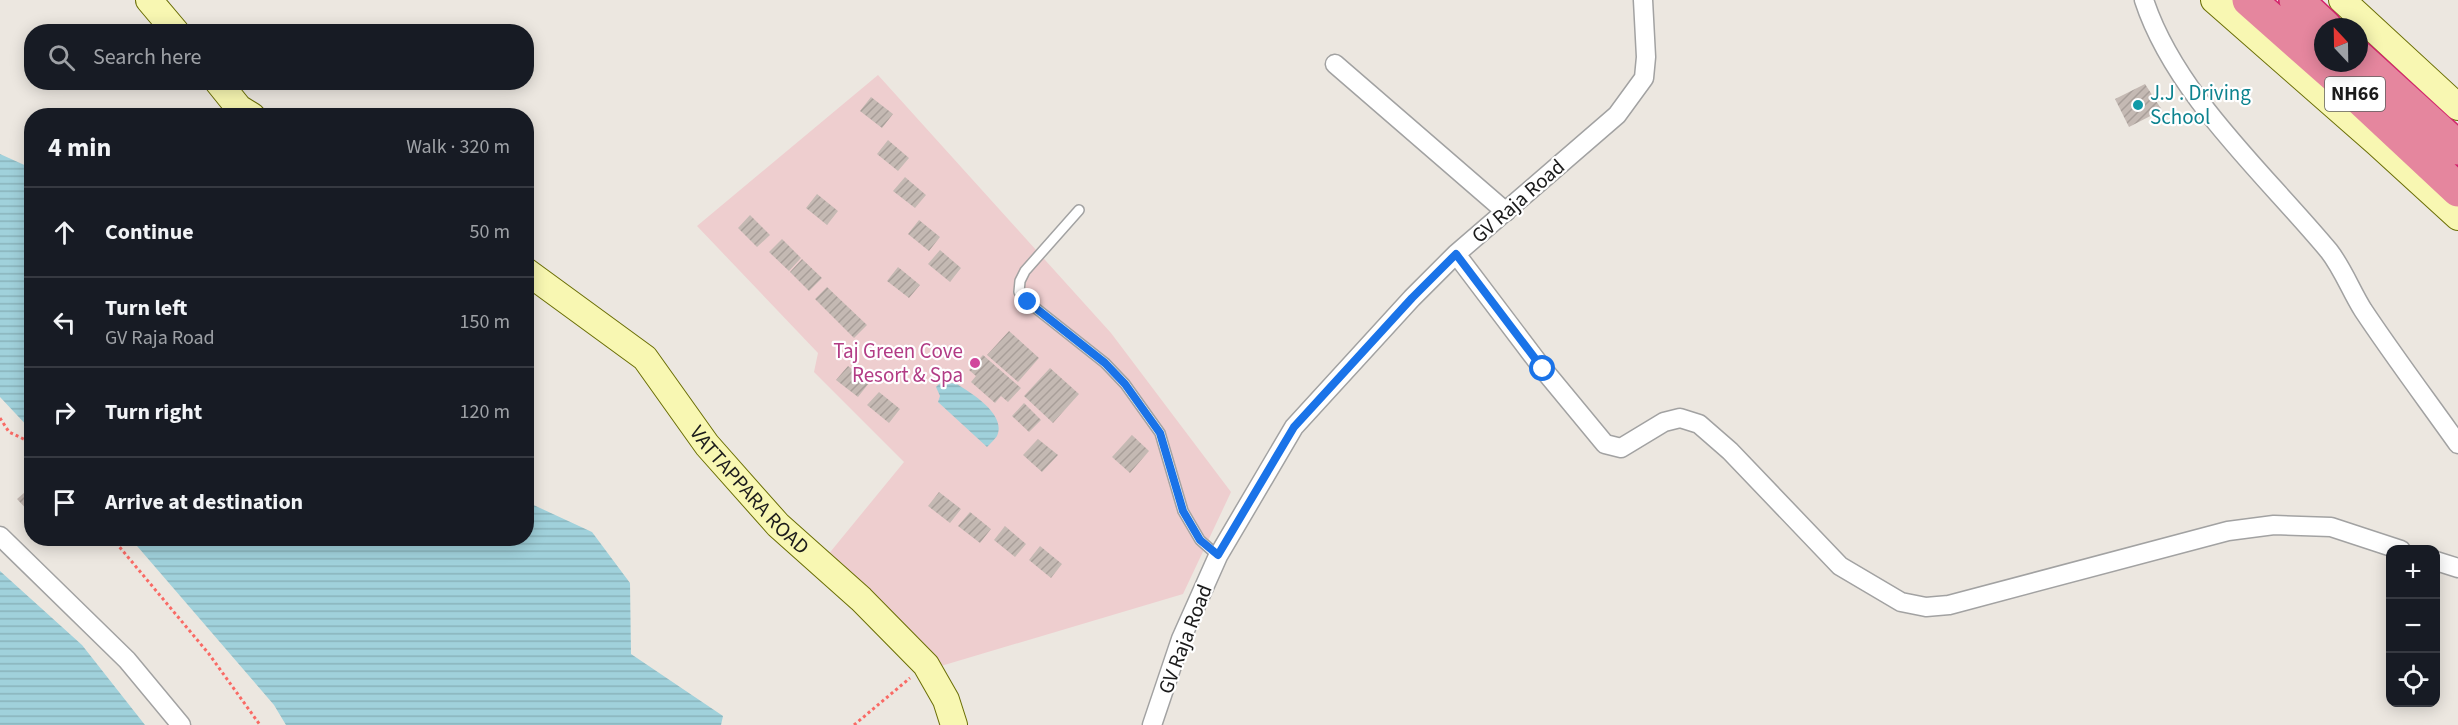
<!DOCTYPE html>
<meta charset="utf-8">
<style>
body{margin:0;font-family:"Source Sans 3",sans-serif;background:#242831;color:#f1f3f6}
.controls{position:absolute;right:18px;bottom:18px;display:grid;overflow:hidden;border-radius:12px;box-shadow:0 3px 15px #0003}
.controls button{width:54px;height:54px;display:grid;place-items:center;padding:0;border:0;border-bottom:2px solid #363941;background:#171b24;color:#f1f3f6;font:30px sans-serif}
.compass{position:absolute;left:2314px;top:18px;width:54px;height:54px;border-radius:50%;background:#171b24;box-shadow:0 3px 15px #0003;rotate:338deg}
.stop{position:absolute;width:18px;height:18px;margin:-14px;border:4px solid #1a73e8;border-radius:50%;background:#fff}
.stop.end{background:#1a73e8;border-color:#fff;box-shadow:0 2px 6px #0008}
.list{margin:0;padding:0;list-style:none}
h2{display:flex;justify-content:space-between;align-items:center;height:78px;margin:0;padding:0 24px;font-size:26px}
h2 small{font-size:20px;font-weight:400;color:#9ea1a6}
.list li{display:grid;grid-template-columns:39px 1fr auto;gap:18px;align-items:center;box-sizing:border-box;height:90px;padding:0 24px;border-top:2px solid #363941}
.list b{display:block;font-size:22px;white-space:nowrap}
.list p{margin:0;font-size:20px;white-space:nowrap;color:#9ea1a6}
.list em{font-size:20px;font-style:normal;color:#9ea1a6}
.icon{flex:none;width:33px;height:33px;fill:none;stroke:currentColor;stroke-width:2;stroke-linecap:round;stroke-linejoin:round}
.map{position:relative;flex:none;width:2458px;height:725px;overflow:hidden}
.search{position:absolute;background:#171b24;box-shadow:0 3px 15px #0003;left:24px;top:24px;width:510px;height:66px;display:flex;align-items:center;gap:15px;box-sizing:border-box;padding:0 21px;border-radius:24px;color:#9ea1a6;font-size:22px}
.panel{position:absolute;background:#171b24;box-shadow:0 3px 15px #0003;left:24px;top:108px;width:510px;height:438px;border-radius:24px}
.map>svg:first-child{display:block}
.commercial{fill:#eececf}
.water{fill:url(#water-rules)}
.building{fill:url(#building-hatch)}
.lines{fill:none;stroke-linecap:round;stroke-linejoin:round}
.lane-casing{stroke:#a2a2a2;stroke-width:12}
.street-casing{stroke:#a2a2a2;stroke-width:21}
.secondary-casing{stroke:#6a6e05;stroke-width:28}
.highway-casing{stroke:#d3246c;stroke-width:36}
.path{stroke:#f96a65;stroke-width:3;stroke-dasharray:3 3;stroke-linecap:butt}
.lane{stroke:#fff;stroke-width:9}
.street{stroke:#fff;stroke-width:18}
.secondary{stroke:#f8f7b2;stroke-width:26}
.highway{stroke:#e5869e;stroke-width:33}
.route{stroke:#1a73e8;stroke-width:8}
.culture-dot{fill:#0f9aa8;stroke:#fff;stroke-width:2}
.hotel-dot{fill:#d1479c;stroke:#fff;stroke-width:2}
.labels{text-anchor:middle;dominant-baseline:central;stroke-width:4.5;stroke-linejoin:round;paint-order:stroke}
.shield{fill:#fff;stroke:#5f5f5f;stroke-width:1.5}
.shield-label{font-size:20px;font-weight:bold;fill:#1b1b1b}
.culture-label{font-size:21px;fill:#0d838f;stroke:#fff;text-anchor:start}
.street-label{font-size:21px;fill:#1b1b1b;stroke:#fff}
.hotel-label{font-size:21px;fill:#b23c85;stroke:#fff;text-anchor:end}
</style>
<div class="map">
<svg width="2458" height="725" viewBox="0 0 2458 725">
<defs>
<pattern id="water-rules" width="6" height="5" patternUnits="userSpaceOnUse" patternTransform="scale(1.5)"><rect width="6" height="5" fill="#a0d1db"/><path d="M0 2.5h6" fill="none" stroke="#89b3bb"/></pattern>
<pattern id="building-hatch" width="6" height="6" patternUnits="userSpaceOnUse" patternTransform="scale(1.5)"><rect width="6" height="6" fill="#c4b9b3"/><path d="M-1 1l2-2M0 6l6-6M5 7l2-2" fill="none" stroke="#a89e99"/></pattern>
</defs>
<rect width="100%" height="100%" fill="#ece7e0"/>
<path class="commercial" d="M878,75L1111,333L1231,492L1183,594L941,666L827,556L904,462L814,372L818,353L697,226Z"/>
<path class="water" d="M0,154L31,168V430L0,397Z
M955,383C970,392 1007,414 997,436C995,439 990,444 987,447L938,402L940,396L936,387L939,384Z
M527,502L592,532L630,583L631,654L723,716L721,725H286L274,705L131,539L526,538Z
M0,571L82,645L145,725H0Z"/>
<path class="building" d="M2145,84L2162,110L2129,127L2115,99Z
M871,97L893,114L882,128L860,111Z
M888,140L909,158L898,171L877,154Z
M905,177L926,195L915,208L893,191Z
M817,194L838,211L827,225L806,208Z
M750,215L770,235L757,247L738,228Z
M919,220L940,237L929,251L908,234Z
M782,239L801,258L789,271L769,252Z
M940,250L961,268L950,282L928,264Z
M802,259L822,278L809,291L790,272Z
M898,267L920,285L909,298L887,281Z
M827,287L867,325L854,338L815,299Z
M1009,331L1039,358L1018,382L987,355Z
M983,355L1021,388L1008,402L1001,396L995,403L971,382L976,376L969,370Z
M848,366L869,383L858,397L836,380Z
M1050,368L1079,394L1053,423L1024,396Z
M879,392L900,409L889,423L867,405Z
M1024,403L1041,420L1029,432L1012,416Z
M1132,435L1149,451L1130,473L1112,457Z
M1038,439L1058,455L1042,472L1023,455Z
M32,486V515L17,499Z
M939,492L961,509L950,523L928,506Z
M970,512L991,529L980,543L958,526Z
M1005,526L1026,544L1015,557L994,540Z
M1040,546L1062,564L1051,578L1029,560Z"/>
<g class="lines">
<defs>
<path id="lane" d="M1079,210L1025,271L1020,281L1019,292L1028,302L1105,363L1125,384L1160,433L1183,511L1200,540L1218,556"/>
<path id="street" d="M2144,0C2175,95 2266,175 2329,251C2343,269 2351,291 2363,310C2393,355 2426,399 2458,444
M1335,64L1506,212
M1456,254L1543,369L1605,444L1621,448L1664,422L1680,418L1699,424L1730,451L1840,566L1901,602L1926,607L1949,605L2228,531L2274,525L2331,527L2401,550
M0,536L127,660L181,725
M2436,561L2458,568
M1152,725L1181,639L1218,556L1294,427L1412,298L1456,254L1617,115L1644,78L1646,57L1643,0"/>
<g id="secondary">
<path d="M149,0L176,32"/>
<path d="M2214,0L2377,143L2458,217"/>
<path d="M2342,0L2458,107"/>
<path d="M218,82L239,108L252,116"/>
<path id="s1" d="M526,271L645,358L707,445L778,525L861,599L926,665L946,700L954,725"/>
</g>
<path id="highway" d="M2249,0L2352,91L2458,190
M2296,0L2325,27
M2359,58L2458,148"/>
</defs>
<use href="#lane" class="lane-casing"/>
<use href="#street" class="street-casing"/>
<use href="#secondary" class="secondary-casing"/>
<use href="#highway" class="highway-casing"/>
<path class="path" d="M0,418L9,432L32,443
M112,538L209,654L260,725
M854,725L910,678"/>
<use href="#lane" class="lane"/>
<use href="#street" class="street"/>
<use href="#secondary" class="secondary"/>
<use href="#highway" class="highway"/>
</g>
<g class="lines">
<path class="route" d="M1028,302L1105,363L1125,384L1160,433L1183,511L1200,540L1218,555L1294,427L1412,298L1456,254L1543,369"/>
</g>
<circle class="culture-dot" cx="2138" cy="105" r="6"/>
<circle class="hotel-dot" cx="975" cy="363" r="6"/>
<g class="labels">
<rect class="shield" x="2325" y="77" width="60" height="34" rx="4.5"/>
<g class="shield-label">
<text x="2355" y="94">NH66</text>
</g>
<g class="culture-label">
<text x="2150" y="93">J.J . Driving<tspan x="2150" dy="24">School</tspan></text>
</g>
<g class="street-label">
<text transform="translate(1518 201) rotate(-41)">GV Raja Road</text>
<text stroke="none"><textPath href="#s1" startOffset="316">VATTAPPARA ROAD</textPath></text>
<text transform="translate(1185 639) rotate(-69)">GV Raja Road</text>
</g>
<g class="hotel-label">
<text x="963" y="351">Taj Green Cove<tspan x="963" dy="24">Resort &amp; Spa</tspan></text>
</g>
</g>
</svg>
<div class="controls">
<button>+</button>
<button>−</button>
<button><svg class="icon" aria-label="locate" viewBox="0 0 24 24"><circle cx="12" cy="12" r="6"/><path d="M12 2v4M12 18v4M2 12h4M18 12h4"/></svg></button>
</div>
<svg class="compass" viewBox="-18 -18 36 36"><path d="M0-13l5 13h-10z" fill="#e53935"/><path d="M0 13l5-13h-10z" fill="#9ea1a6"/></svg>
<div class="stop" style="left:1543px;top:369px"></div>
<div class="stop end" style="left:1028px;top:302px"></div>
<div class="search"><svg class="icon" aria-label="search" viewBox="0 0 24 24"><circle cx="10" cy="10" r="6"/><path d="M15 15l6 6"/></svg>Search here</div>
<section class="panel">
<h2>4 min<small>Walk · 320 m</small></h2>
<ul class="list">
<li><svg class="icon" aria-label="ahead" viewBox="0 0 24 24"><path d="M12 20V5M6 11l6-6 6 6"/></svg><div><b>Continue</b></div><em>50 m</em></li>
<li><svg class="icon" aria-label="left" viewBox="0 0 24 24"><path d="M17 20v-9H6M10 6l-5 5 5 5"/></svg><div><b>Turn left</b><p>GV Raja Road</p></div><em>150 m</em></li>
<li><svg class="icon" aria-label="right" viewBox="0 0 24 24"><path d="M7 20v-9h11M14 6l5 5-5 5"/></svg><div><b>Turn right</b></div><em>120 m</em></li>
<li><svg class="icon" aria-label="arrive" viewBox="0 0 24 24"><path d="M6 21V4h12l-3 4 3 4H6"/></svg><div><b>Arrive at destination</b></div></li>
</ul>
</section>
</div>
